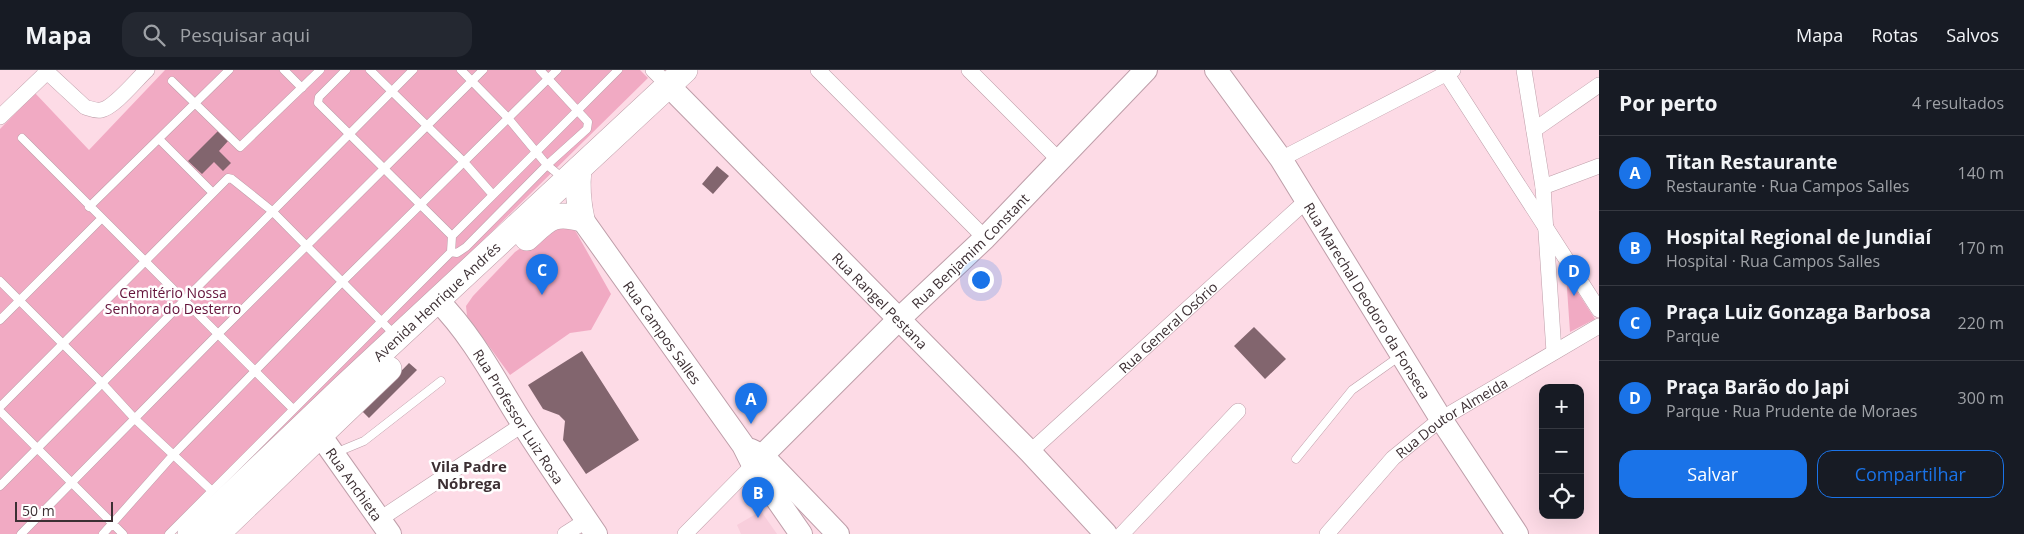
<!DOCTYPE html>
<html lang="pt">
<meta charset="utf-8">
<style>
body{margin:0;font-family:"Open Sans",sans-serif;background:#242831;color:#f1f3f6}
.controls{position:absolute;right:15px;bottom:15px;display:grid;overflow:hidden;border-radius:10px;box-shadow:0 5px 20px #0002}
.controls button{width:45px;height:45px;display:grid;place-items:center;padding:0;border:0;border-bottom:1px solid #363941;background:#171b24;color:#f1f3f6;font:25px sans-serif}
.scale{position:absolute;left:15px;bottom:12px;width:98px;box-sizing:border-box;padding-left:5px;border:2px solid #3c2f33;border-top:0;font-size:14px;line-height:18px;white-space:nowrap;color:#3c2f33;-webkit-text-stroke:4px #fff;paint-order:stroke}
.you{position:absolute;left:980px;top:209px;width:18px;height:18px;margin:-12px;border:4px solid #fff;border-radius:50%;background:#1a73e8;box-shadow:0 0 0 8px #1a73e833}
.badge{display:grid;place-items:center;width:32px;height:32px;border-radius:50%;background:#1a73e8;color:#fff;font-size:16px;font-weight:700}
.pin{position:absolute;translate:-50% -41px;filter:drop-shadow(0 1px 2px #0008)}
.pin::after{content:'';position:absolute;top:26px;width:18px;height:15px;background:inherit;clip-path:polygon(0 0,100% 0,50% 100%)}
.list{margin:0;padding:0;list-style:none}
h2{display:flex;justify-content:space-between;align-items:center;height:65px;margin:0;padding:0 20px;font-size:21px}
h2 small{font-size:16px;font-weight:400;color:#9ea1a6}
.list li{display:grid;grid-template-columns:32px 1fr auto;gap:15px;align-items:center;box-sizing:border-box;height:75px;padding:0 20px;border-top:1px solid #363941}
.list b{display:block;font-size:19px;white-space:nowrap}
.list p{margin:0;font-size:16px;white-space:nowrap;color:#9ea1a6}
.list em{font-size:16px;font-style:normal;color:#9ea1a6}
.actions{display:flex;gap:10px;padding:15px 20px}
.actions a{flex:1;padding:11px 0;border:1px solid #1a73e8;border-radius:15px;text-align:center;font-size:18px;color:#1a73e8}
.actions .main{background:#1a73e8;color:#fff}
.icon{flex:none;width:28px;height:28px;fill:none;stroke:currentColor;stroke-width:2;stroke-linecap:round;stroke-linejoin:round}
.map{position:relative;flex:none;width:1599px;height:464px;overflow:hidden}
header{display:flex;align-items:center;gap:30px;box-sizing:border-box;height:70px;padding:0 25px;background:#171b24;border-bottom:1px solid #363941}
header strong{font-size:24px}
nav{display:flex;gap:28px;margin-inline-start:auto;font-size:18px}
.search{width:350px;height:45px;background:#242831;display:flex;align-items:center;gap:12px;box-sizing:border-box;padding:0 18px;border-radius:15px;color:#9ea1a6;font-size:19px}
main{display:flex}
aside{flex:1;background:#171b24}
.map>svg:first-child{display:block}
.built{fill:#f8cedc}
.green{fill:#f1aac3}
.building{fill:#82656e}
.lines{fill:none;stroke-linecap:round;stroke-linejoin:round}
.lane-casing{stroke:#be9ea9;stroke-width:9}
.street-casing{stroke:#be9ea9;stroke-width:16}
.secondary-casing{stroke:#be9ea9;stroke-width:24}
.primary-casing{stroke:#be9ea9;stroke-width:26}
.lane{stroke:#fff;stroke-width:8}
.street{stroke:#fff;stroke-width:15}
.secondary{stroke:#fff;stroke-width:22}
.primary{stroke:#fff;stroke-width:25}
.labels{text-anchor:middle;dominant-baseline:central;stroke-width:5;stroke-linejoin:round;paint-order:stroke}
.street-label{font-size:14px;fill:#3c2f33;stroke:#fff}
.park-label{font-size:14px;fill:#64123a;stroke:#fff}
.neighbourhood-label{font-size:15px;font-weight:bold;fill:#3c2f33;stroke:#fff}
</style>
<header>
<strong>Mapa</strong>
<div class="search"><svg class="icon" aria-label="search" viewBox="0 0 24 24"><circle cx="10" cy="10" r="6"/><path d="M15 15l6 6"/></svg>Pesquisar aqui</div>
<nav><a>Mapa</a><a>Rotas</a><a>Salvos</a></nav>
</header>
<main>
<div class="map">
<svg width="1599" height="464" viewBox="0 0 1599 464">
<rect width="100%" height="100%" fill="#fddbe6"/>
<path class="built" d="M761,441L777,464H741L737,455Z"/>
<path class="green" d="M165,0H640L648,8L391,261L174,464H0V59L35,23L89,80Z
M567,146L611,224L591,260L570,263L510,305L467,246L466,236L473,226L515,182Z
M1566,204L1595,249L1570,262Z"/>
<path class="building" d="M219,60L229,70L219,81L231,93L223,101L214,92L202,104L188,91Z
M717,96L729,106L713,124L702,114Z
M1254,257L1286,289L1265,309L1234,276Z
M582,281L639,370L586,404L563,370L565,351L559,345L543,339L528,315Z
M409,293L417,300L369,348L362,341Z"/>
<g class="lines">
<defs>
<path id="lane" d="M284,0L302,18
M346,0L319,27L318,33L452,166
M370,0L464,92L493,125
M461,0L508,48L547,95L564,109
M172,11L240,77L320,0
M22,68L293,339
M159,69L213,123
M89,137L229,0
M451,182L457,183L466,177L547,95L587,59L588,52L540,0
M0,211L102,313L135,349L211,420
M0,250L101,149
M0,337L228,108L232,109L272,141L391,261
M0,341L123,464
M335,383L364,371L441,311
M1296,389L1352,320L1400,286
M0,416L413,0
M21,464L218,264L483,0
M103,464L174,384L255,301L342,212L557,0
M169,464L451,182L452,166L618,0"/>
<g id="street">
<path d="M45,0L85,37C91,39 95,41 101,40C114,38 137,9 147,0"/>
<path d="M653,0L669,16"/>
<path d="M818,0L985,168"/>
<path d="M969,0L1060,91"/>
<path d="M1444,0L1599,240"/>
<path d="M1524,0L1543,117L1554,282"/>
<path d="M0,47L47,2"/>
<path d="M1534,60L1599,15"/>
<path d="M1281,89L1453,0"/>
<path d="M1543,117L1599,96"/>
<path id="s1" d="M1030,382L1306,131"/>
<path d="M380,449L522,355"/>
<path d="M565,464L587,450"/>
<path d="M685,464L753,395"/>
<path d="M1122,464L1238,341"/>
<path id="s2" d="M1327,464L1393,388L1441,349L1599,256"/>
</g>
<g id="secondary">
<path id="s3" d="M1216,0L1281,89L1441,349L1517,464"/>
<path id="s4" d="M669,16L1030,382L1106,464"/>
<path id="s5" d="M582,149L743,375L753,395L801,464"/>
<path id="s6" d="M438,231C473,266 496,312 522,353C546,391 571,427 596,464"/>
<path id="s7" d="M320,365L390,464"/>
<path d="M751,380L763,386L838,464"/>
<path id="s8" d="M753,395L899,249L985,168L1146,0"/>
</g>
<g id="primary">
<path d="M527,168C548,149 552,141 582,149C578,131 577,117 579,99"/>
<path id="s9" d="M190,464L344,317L685,0"/>
<path d="M217,464L389,299"/>
</g>
</defs>
<use href="#lane" class="lane-casing"/>
<use href="#street" class="street-casing"/>
<use href="#secondary" class="secondary-casing"/>
<use href="#primary" class="primary-casing"/>
<use href="#lane" class="lane"/>
<use href="#street" class="street"/>
<use href="#secondary" class="secondary"/>
<use href="#primary" class="primary"/>
</g>
<g class="labels">
<g class="street-label">
<text stroke="none"><textPath href="#s8" startOffset="305">Rua Benjamim Constant</textPath></text>
<text stroke="none"><textPath href="#s9" startOffset="339">Avenida Henrique Andrés</textPath></text>
<text stroke="none"><textPath href="#s4" startOffset="301">Rua Rangel Pestana</textPath></text>
<text stroke="none"><textPath href="#s3" startOffset="276">Rua Marechal Deodoro da Fonseca</textPath></text>
<text stroke="none"><textPath href="#s1" startOffset="186">Rua General Osório</textPath></text>
<text stroke="none"><textPath href="#s5" startOffset="139">Rua Campos Salles</textPath></text>
<text stroke="none"><textPath href="#s6" startOffset="141">Rua Professor Luiz Rosa</textPath></text>
<text stroke="none"><textPath href="#s2" startOffset="172">Rua Doutor Almeida</textPath></text>
<text stroke="none"><textPath href="#s7" startOffset="60">Rua Anchieta</textPath></text>
</g>
<g class="park-label">
<text x="173" y="222">Cemitério Nossa<tspan x="173" dy="16">Senhora do Desterro</tspan></text>
</g>
<g class="neighbourhood-label">
<text x="469" y="396">Vila Padre<tspan x="469" dy="17">Nóbrega</tspan></text>
</g>
</g>
</svg>
<div class="controls">
<button>+</button>
<button>−</button>
<button><svg class="icon" aria-label="locate" viewBox="0 0 24 24"><circle cx="12" cy="12" r="6"/><path d="M12 2v4M12 18v4M2 12h4M18 12h4"/></svg></button>
</div>
<div class="scale">50 m</div>
<div class="you"></div>
<div class="pin badge" style="left:751px;top:354px">A</div>
<div class="pin badge" style="left:758px;top:448px">B</div>
<div class="pin badge" style="left:542px;top:225px">C</div>
<div class="pin badge" style="left:1574px;top:226px">D</div>
</div>
<aside>
<h2>Por perto<small>4 resultados</small></h2>
<ul class="list">
<li><span class="badge">A</span><div><b>Titan Restaurante</b><p>Restaurante · Rua Campos Salles</p></div><em>140 m</em></li>
<li><span class="badge">B</span><div><b>Hospital Regional de Jundiaí</b><p>Hospital · Rua Campos Salles</p></div><em>170 m</em></li>
<li><span class="badge">C</span><div><b>Praça Luiz Gonzaga Barbosa</b><p>Parque</p></div><em>220 m</em></li>
<li><span class="badge">D</span><div><b>Praça Barão do Japi</b><p>Parque · Rua Prudente de Moraes</p></div><em>300 m</em></li>
</ul>
<div class="actions"><a class="main">Salvar</a><a>Compartilhar</a></div>
</aside>
</main>
